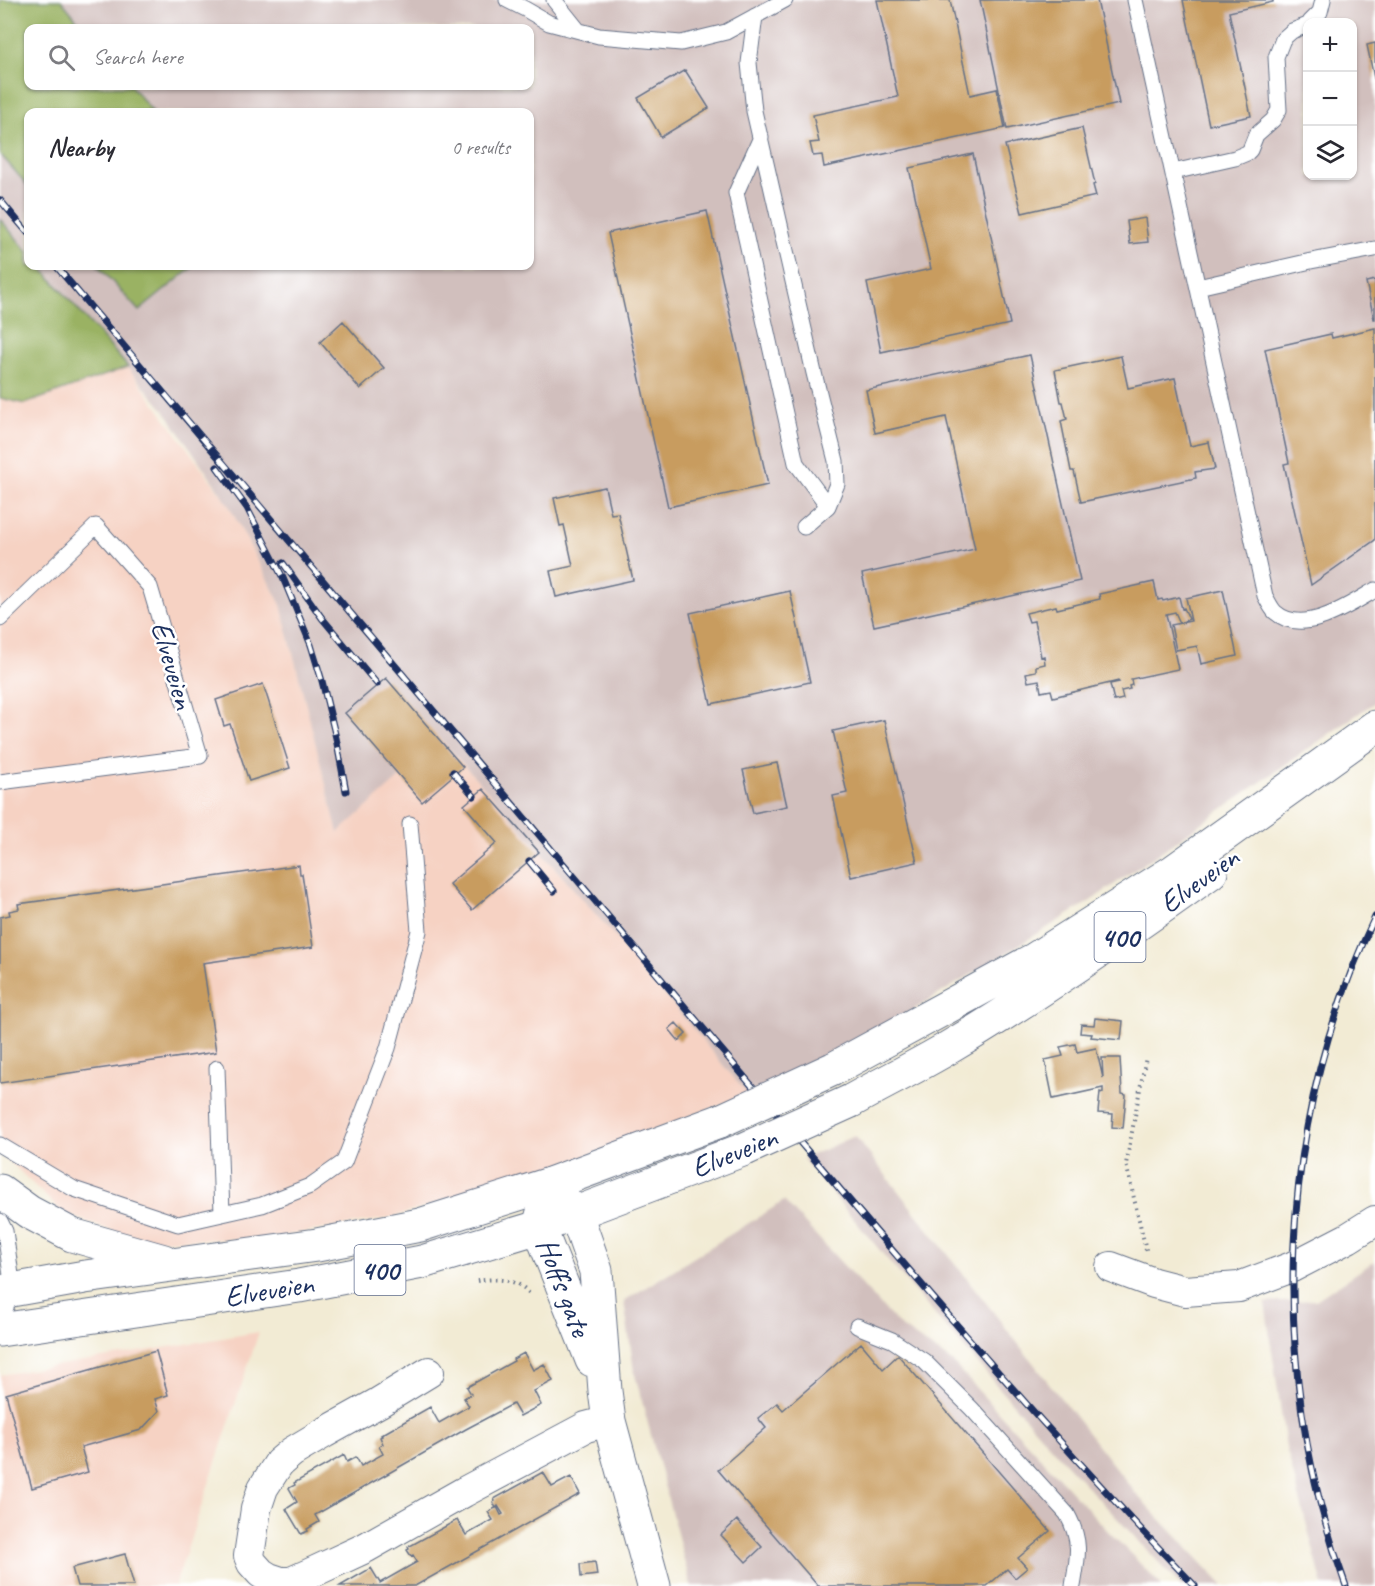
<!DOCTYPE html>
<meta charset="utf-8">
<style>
body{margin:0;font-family:Caveat,sans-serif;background:#f2f2f3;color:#2b2b33}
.controls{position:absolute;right:18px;top:18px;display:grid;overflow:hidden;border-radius:12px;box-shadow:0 2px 4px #0004}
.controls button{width:54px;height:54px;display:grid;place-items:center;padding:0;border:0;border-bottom:2px solid #e1e1e2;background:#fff;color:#2b2b33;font:30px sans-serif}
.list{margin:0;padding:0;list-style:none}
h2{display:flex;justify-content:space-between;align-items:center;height:78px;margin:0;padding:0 24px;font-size:26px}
h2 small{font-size:20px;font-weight:400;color:#7c7c81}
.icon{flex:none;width:33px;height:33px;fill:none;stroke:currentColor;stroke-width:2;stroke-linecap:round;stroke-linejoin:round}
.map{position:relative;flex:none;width:1375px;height:1586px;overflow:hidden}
.search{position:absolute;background:#fff;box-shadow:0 2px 4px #0004;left:24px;top:24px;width:510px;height:66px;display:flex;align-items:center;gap:15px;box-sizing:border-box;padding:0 21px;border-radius:12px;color:#7c7c81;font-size:22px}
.panel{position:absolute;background:#fff;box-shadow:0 2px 4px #0004;left:24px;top:108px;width:510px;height:162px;border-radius:12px}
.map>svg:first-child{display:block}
.built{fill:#f6d2c3}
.industrial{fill:#d1bfbd;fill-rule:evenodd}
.forest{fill:#9ab264;stroke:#5a7061;stroke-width:1.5}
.building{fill:#c89c5e}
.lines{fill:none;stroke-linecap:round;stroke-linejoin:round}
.lane-casing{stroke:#667187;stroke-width:17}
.street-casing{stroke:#667187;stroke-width:32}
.secondary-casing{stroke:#667187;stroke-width:35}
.highway-casing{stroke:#667187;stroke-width:35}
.path{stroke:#667187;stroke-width:4;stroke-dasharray:1.5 4.5;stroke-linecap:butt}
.lane{stroke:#fff;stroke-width:15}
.street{stroke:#fff;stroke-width:30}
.secondary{stroke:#fff;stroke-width:33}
.highway{stroke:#fff;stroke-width:33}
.rail-casing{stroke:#1b2f5e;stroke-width:7}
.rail{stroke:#fff;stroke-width:4.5;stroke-dasharray:14;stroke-linecap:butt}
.highway-bridge-casing{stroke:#667187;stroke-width:35;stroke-linecap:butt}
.highway-bridge{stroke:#fff;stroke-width:33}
.labels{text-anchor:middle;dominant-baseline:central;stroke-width:5;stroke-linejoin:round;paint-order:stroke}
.shield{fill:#fff;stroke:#5f6d8e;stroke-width:1.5}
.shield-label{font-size:28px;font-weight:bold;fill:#1b2f5e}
.street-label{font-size:30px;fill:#1b2f5e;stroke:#fff}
</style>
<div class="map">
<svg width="1375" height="1586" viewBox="0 0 1375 1586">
<rect width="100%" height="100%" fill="#fff"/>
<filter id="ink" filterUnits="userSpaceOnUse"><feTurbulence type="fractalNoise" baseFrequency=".0167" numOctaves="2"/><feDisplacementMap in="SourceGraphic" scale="12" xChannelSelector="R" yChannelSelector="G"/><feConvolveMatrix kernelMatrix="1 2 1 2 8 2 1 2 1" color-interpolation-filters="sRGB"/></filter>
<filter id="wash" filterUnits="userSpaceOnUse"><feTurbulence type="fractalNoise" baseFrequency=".008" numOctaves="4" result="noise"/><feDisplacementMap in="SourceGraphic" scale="24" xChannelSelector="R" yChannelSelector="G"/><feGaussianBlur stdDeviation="1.35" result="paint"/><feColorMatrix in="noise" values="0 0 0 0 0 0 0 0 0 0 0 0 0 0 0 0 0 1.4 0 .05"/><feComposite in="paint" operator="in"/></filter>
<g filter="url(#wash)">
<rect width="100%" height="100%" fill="#f2ebd4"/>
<path class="built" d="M128,367L228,504L281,605L338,832L345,712L384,678L484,787L634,958L748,1095L566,1164L390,1218L264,1239L137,1240L63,1213L3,1155L0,1148V398L25,404Z
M259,1332L175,1586H0V1375Z"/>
<path class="industrial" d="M61,0H1375V702L1089,902L905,1015L748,1095L634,958L484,787L384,678L345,712L402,776L338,833L281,605L228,504L165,411L40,266H98L139,311L194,266H530V112H153L131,86H530V28H84ZM1308,22H1352V176H1308Z
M0,154L28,186V252L0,219Z
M855,1136L1136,1494L1224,1586H1181L1066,1464L915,1292L803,1159Z
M784,1201L900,1326L952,1362L1108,1531L1162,1586H691L634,1371L624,1301Z
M1375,1261V1586H1323L1286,1447L1265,1303L1316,1300Z"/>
<path class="forest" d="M0,0H61L84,28H28V86H131L153,112H28V186L0,154Z
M0,219L28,252V266H40L128,367L25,404L0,398Z
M98,266H194L139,311Z"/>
<g id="blocks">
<path class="building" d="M877,0H950L970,95L997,89L1005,128L824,167L822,155L813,156L810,143L819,142L813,115L898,97Z
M980,0H1097L1119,104L1007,129Z
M1183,0H1273V2L1229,12L1251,116L1209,125Z
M1375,43V77L1374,78L1367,45Z
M685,70L709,108L661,137L638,98Z
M1082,128L1095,184L1093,185L1096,196L1022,213L1005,145Z
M973,154L1010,324L881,352L867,283L931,269L909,168Z
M707,211L768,485L668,507L608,233Z
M1145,218L1148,242L1130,244L1127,221Z
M1375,280V319H1374L1366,282Z
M343,321L384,368L360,389L320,342Z
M1375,328V540L1311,585L1284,464L1289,463L1265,349L1331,334L1332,338Z
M1030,355L1080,581L874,626L862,574L975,549L946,417L875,433L866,390Z
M1121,356L1128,388L1175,378L1190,446L1209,442L1215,469L1195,472L1196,478L1081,502L1074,471H1071L1061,421L1067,419L1063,402H1061L1055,370Z
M605,487L611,514L618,513L633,580L556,597L550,571L573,566L564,525L560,526L554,498Z
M1154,582L1158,600L1162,599L1163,601L1179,597L1182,609L1184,608L1189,619L1180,623L1175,612L1166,614L1178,669L1131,679L1132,685L1129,686L1130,689L1121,691L1123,699L1114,701L1110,684L1119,682L1118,681L1053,697L1051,690L1041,692L1039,680L1028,682L1026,673L1036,671V666L1045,664L1044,656L1041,657L1034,621L1029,622L1026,613L1056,606L1057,609L1100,599L1099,594Z
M1223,590L1237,656L1201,664L1197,646L1176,650L1171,625L1191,621L1186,598Z
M790,591L810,682L711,704L690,613Z
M386,678L463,767L422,802L345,713Z
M263,684L290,768L249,781L230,724L224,726L216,700Z
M884,720L917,862L851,877L833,796L847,793L833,731Z
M777,763L787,806L753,813L743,770Z
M483,789L539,852L472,910L449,884L497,843L464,805Z
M299,865L300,874H302L313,947L203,963L216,1052L0,1083V917L10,915L9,911L19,909L18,904Z
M1095,1018L1123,1021L1121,1040L1091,1037L1092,1034L1080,1033L1081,1024L1094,1025Z
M676,1023L686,1034L679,1041L669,1029Z
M1075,1044L1077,1052L1096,1048L1103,1078L1102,1058H1120L1122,1094L1126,1095L1123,1128L1112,1127L1113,1114L1098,1113L1100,1092L1103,1093V1088L1053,1099L1045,1060L1063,1056L1060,1047Z
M861,1343L883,1369L898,1355L1050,1531L1018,1558L1027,1568L1015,1578L1007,1569L987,1586H818L718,1470L766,1428L758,1418L777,1403L783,1410Z
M156,1351L168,1395L155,1399L159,1411L141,1430L81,1447L88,1472L32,1488L6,1394Z
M524,1353L533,1370L544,1364L553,1381L534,1391L541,1405L520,1416L513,1404L466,1429L315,1515L319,1522L307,1529L308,1531L301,1534L286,1509L297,1502L289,1488L295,1485L294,1483L344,1455L347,1462L356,1457L361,1466L383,1454L379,1446L383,1444L380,1437L382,1436L381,1435L430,1407L439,1423L469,1406L464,1398L471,1394L467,1387L514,1361L513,1359Z
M543,1472L552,1487L571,1477L580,1494L415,1586H340L371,1568L380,1583L417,1562L413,1555L411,1556L407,1550L409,1549L408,1547L457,1520L466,1535L493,1520L488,1512L497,1507L501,1515L503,1514L498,1506L496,1508L493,1502L495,1501L494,1499Z
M737,1520L762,1547L746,1562L721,1535Z
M125,1554L134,1586H77L72,1568Z
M595,1562L597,1575L581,1577L580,1564Z"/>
</g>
</g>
<g filter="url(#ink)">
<use href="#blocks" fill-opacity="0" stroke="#667187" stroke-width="1.5"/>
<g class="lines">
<defs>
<path id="lane" d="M507,0L525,9L549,23L599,36L681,43L726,32L785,0
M554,0L578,30
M1135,0L1265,596C1268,601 1271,608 1275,612C1303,637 1349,605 1375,590
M755,16L749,63L754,111L814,373L836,461L837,484L828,506L804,527
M1310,22L1320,12L1323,0
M761,137L736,193L796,463L828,506
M1173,172L1235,158L1247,153L1250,150L1256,135L1273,120L1279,110L1276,57L1283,39L1292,31L1308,25
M1198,287L1311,261L1375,249
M0,619L96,526L150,587L200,756L0,782
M217,1068L222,1214
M0,1145L74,1189L178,1224L262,1205L310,1186L344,1162L388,1048L419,931L410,824
M0,1221L5,1231L13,1290L0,1322
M857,1326L892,1340L924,1361L972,1409L1067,1514C1082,1541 1078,1557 1073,1586"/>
<path id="street" d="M1111,1267L1154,1283L1185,1291L1239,1287L1292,1267L1348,1238L1375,1221
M429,1372L378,1403L324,1433L292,1452L279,1463L263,1488L256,1509L249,1556L252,1563L261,1573L269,1578L281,1582H291L309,1574L365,1548L464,1492L586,1427L609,1421"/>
<path id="secondary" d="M550,1184L576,1214L596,1271L605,1391L609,1421L654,1586
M546,1201L539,1227L592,1360"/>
<path id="highway" d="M833,1069L1035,959L1174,871L1375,727
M851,1101C883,1083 916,1067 948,1048C1039,994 1125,934 1211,872
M0,1191L29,1212L72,1235L164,1261
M0,1292L85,1277L317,1245L420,1225L550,1184L720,1121
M0,1330L299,1286L422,1262L539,1227L745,1149"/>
</defs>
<use href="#lane" class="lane-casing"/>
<use href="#street" class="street-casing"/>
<use href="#secondary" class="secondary-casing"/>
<use href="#highway" class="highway-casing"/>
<path class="path" d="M1146,1250L1126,1164L1146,1057
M477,1281C495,1278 517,1278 530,1294"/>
<use href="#lane" class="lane"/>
<use href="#street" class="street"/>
<use href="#secondary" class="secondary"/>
<use href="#highway" class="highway"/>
<defs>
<path id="rail" d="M0,200L28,233
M56,266C274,522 490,778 708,1034C867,1221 1025,1410 1195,1586
M217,467L247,508L283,578L311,645L322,681L336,738L346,791
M283,563L322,618L377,684
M453,772L474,796
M529,861L554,891
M1346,1586C1267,1371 1276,1124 1375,917"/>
</defs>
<use href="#rail" class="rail-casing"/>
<use href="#rail" class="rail"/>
<defs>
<path id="highway-bridge" d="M720,1121L833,1069
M745,1149L851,1101"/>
</defs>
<use href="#highway-bridge" class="highway-bridge-casing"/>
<use href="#highway-bridge" class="highway-bridge"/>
</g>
</g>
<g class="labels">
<g class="shield">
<rect x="1094.5" y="912" width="51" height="50" rx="4.5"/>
<rect x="354.5" y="1245" width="51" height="50" rx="4.5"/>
</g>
<g class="shield-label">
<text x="1120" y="937">400</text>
<text x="380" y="1270">400</text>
</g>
<g class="street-label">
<text transform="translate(173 665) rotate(74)">Elveveien</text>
<text transform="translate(1199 880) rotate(-36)">Elveveien</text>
<text transform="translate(734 1152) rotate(-22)">Elveveien</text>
<text transform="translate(564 1287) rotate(69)">Hoffs gate</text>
<text transform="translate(269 1290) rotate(-9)">Elveveien</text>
</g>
</g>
</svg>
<div class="controls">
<button>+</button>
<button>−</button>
<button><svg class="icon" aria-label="layers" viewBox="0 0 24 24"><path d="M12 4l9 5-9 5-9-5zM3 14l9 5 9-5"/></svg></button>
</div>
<div class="search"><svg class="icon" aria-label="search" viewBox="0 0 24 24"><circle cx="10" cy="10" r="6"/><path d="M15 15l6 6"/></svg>Search here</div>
<section class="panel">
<h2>Nearby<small>0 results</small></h2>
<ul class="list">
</ul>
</section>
</div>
